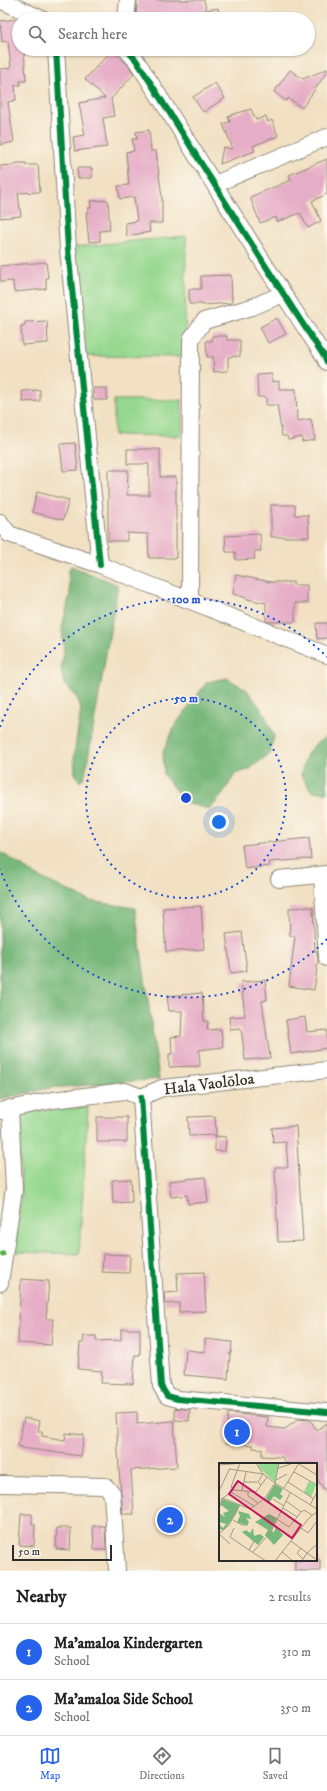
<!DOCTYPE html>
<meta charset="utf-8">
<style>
body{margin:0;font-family:"IM FELL DW Pica",serif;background:#f2f2f2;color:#222}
.scale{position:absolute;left:12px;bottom:10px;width:100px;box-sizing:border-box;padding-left:4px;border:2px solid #2b2b2b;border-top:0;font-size:11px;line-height:14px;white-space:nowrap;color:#2b2b2b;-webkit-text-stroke:3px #fbf7ec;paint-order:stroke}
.you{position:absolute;left:219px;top:822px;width:14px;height:14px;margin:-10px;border:3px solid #fff;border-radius:50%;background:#1a73e8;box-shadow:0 0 0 6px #1a73e833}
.badge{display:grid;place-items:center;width:26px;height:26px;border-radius:50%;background:#2563eb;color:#fff;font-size:13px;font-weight:700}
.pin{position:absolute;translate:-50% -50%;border:2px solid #fff;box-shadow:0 1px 4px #0006}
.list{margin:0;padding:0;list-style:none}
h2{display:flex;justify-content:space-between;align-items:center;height:52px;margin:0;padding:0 16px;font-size:17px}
h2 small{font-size:13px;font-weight:400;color:#767676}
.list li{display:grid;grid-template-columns:26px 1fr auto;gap:12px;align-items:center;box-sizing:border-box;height:56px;padding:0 16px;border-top:1px solid #e0e0e0}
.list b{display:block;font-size:15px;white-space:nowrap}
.list p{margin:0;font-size:13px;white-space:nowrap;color:#767676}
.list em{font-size:13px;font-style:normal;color:#767676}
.icon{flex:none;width:22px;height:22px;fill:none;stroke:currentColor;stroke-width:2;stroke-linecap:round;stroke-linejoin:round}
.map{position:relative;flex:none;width:327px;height:1571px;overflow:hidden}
.search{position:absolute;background:#fff;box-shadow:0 1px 3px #0004;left:12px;right:12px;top:12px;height:44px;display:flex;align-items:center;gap:10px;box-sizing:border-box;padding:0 14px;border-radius:22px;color:#767676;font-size:15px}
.sheet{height:164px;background:#fff}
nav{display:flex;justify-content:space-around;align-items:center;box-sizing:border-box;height:56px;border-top:1px solid #e0e0e0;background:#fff;font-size:11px;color:#767676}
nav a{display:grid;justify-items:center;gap:2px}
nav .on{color:#2563eb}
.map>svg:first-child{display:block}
.green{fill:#96d88f;stroke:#60825d}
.forest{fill:#78b87a;stroke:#527252}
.building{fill:#e6adc6}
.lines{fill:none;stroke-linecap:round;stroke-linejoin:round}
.minor-casing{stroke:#8e8676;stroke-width:18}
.minor{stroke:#fff;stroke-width:16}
.quiet{stroke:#54ab44;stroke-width:5;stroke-dasharray:10 5;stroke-linecap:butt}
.cycleway-casing{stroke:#fbf7ec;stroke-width:8}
.cycleway{stroke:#00873e;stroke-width:6}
.ring{fill:none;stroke:#1d4ed8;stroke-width:2;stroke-dasharray:2 4}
.labels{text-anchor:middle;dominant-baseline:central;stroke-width:3;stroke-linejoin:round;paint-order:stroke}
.street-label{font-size:16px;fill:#2b2b2b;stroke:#fbf7ec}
.inset-road{fill:none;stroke:#a29886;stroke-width:1}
.view{fill:#c2185b;fill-opacity:0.15;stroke:#c2185b;stroke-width:2}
.inset-edge{fill:none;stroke:#2b2b2b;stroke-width:2}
.centre{fill:#1d4ed8;stroke:#fbf7ec;stroke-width:2}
.ring-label{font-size:12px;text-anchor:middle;font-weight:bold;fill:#1d4ed8;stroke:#fbf7ec;stroke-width:3;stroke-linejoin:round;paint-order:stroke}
</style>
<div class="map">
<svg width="327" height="1571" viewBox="0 0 327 1571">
<rect width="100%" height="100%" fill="#fbf7ec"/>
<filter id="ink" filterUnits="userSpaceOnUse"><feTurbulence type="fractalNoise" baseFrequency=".025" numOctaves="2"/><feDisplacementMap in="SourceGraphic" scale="8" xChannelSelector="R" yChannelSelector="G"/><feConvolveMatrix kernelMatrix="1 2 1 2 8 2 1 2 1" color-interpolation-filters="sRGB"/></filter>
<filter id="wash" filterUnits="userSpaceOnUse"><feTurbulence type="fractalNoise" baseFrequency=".012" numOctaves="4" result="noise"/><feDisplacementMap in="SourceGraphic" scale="16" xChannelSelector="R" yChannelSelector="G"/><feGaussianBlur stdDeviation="0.9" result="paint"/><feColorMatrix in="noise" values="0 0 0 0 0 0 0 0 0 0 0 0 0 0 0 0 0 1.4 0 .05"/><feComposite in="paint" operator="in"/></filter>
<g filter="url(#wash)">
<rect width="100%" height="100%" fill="#f1e0c2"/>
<path class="green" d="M186,236L185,357L85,356L73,247Z
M114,400H182V436L114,435Z
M88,1107L79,1254L15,1252L21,1194L18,1119L25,1112Z"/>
<path class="forest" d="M71,566L118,585L85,775L80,782L75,773L74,756L81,709L77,698L64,684L61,668L64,652L62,628L70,594L68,572Z
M227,678L247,690L264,713L274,736L270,753L250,769L235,774L223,794L210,809L185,803L164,775L163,752L176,724L207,682Z
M327,737V792H312L301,775C305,756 308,746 327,737Z
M0,852L41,878L90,901L135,908L159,1079L50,1088L0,1099Z"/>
<g id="blocks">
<path class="building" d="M137,0H204L206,10L218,8L220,19H136Z
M18,19L19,49H24L26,81H20L21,85H15L16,100L8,102L14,142L0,145V69L11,68L8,41L2,42L0,21Z
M112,50L127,64L134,74L111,99L114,116L103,118L107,147L75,151L73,137L85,135L79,103L105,98L85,79Z
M327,69V72L302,108L288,98L286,101L274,92L290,70L303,79Z
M215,83L225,98L203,112L193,97Z
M251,109L256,120L266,116L268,122L272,120L278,136L253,146L255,151L220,164L223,147L233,149L223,124L230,122L228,116Z
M149,130L151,151H156L162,198V223H149L150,232L127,236L125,223L137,221L134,197L120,199L118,186L129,185L126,152L134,151L132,139H137L136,132Z
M327,159V194L312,201L321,221L308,228L300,213L277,222L276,217L260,223L250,197L291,180L289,175Z
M16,163H26V165H38L40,192L18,193L21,216L0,218V166L16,165Z
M77,168H92V178H78Z
M108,200L110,230L100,231V241L89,242L86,213L88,212V208H91L90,201Z
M46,262L48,278H46V289L14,292L13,281L1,282L0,280V266Z
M231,275L232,303L202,305V304H189V289H201V276Z
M277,318L286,334L268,343L260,327Z
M47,321L48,343L22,345L21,326L25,325V322Z
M212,336H227V340H240V356L228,357V371L214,372L213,357H207L206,341H212Z
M272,374V382L279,381V389H296L297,421L311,419L315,440L302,442V437L288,440L287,436H282L277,405H266V397H258L257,375Z
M93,388H107V400H94Z
M40,390V401L23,402L22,391Z
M75,443L78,470L63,471L60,444Z
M127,449H160V477H176V558H149L148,534L127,533V541H108V470H128L127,495H149V464H127Z
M37,492L69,500L63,520L32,512Z
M271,505H295V515H308L309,537H271Z
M260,534L261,551H254L255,559L236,560L235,552H226L225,536Z
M236,575L271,582H293V585H307V603H295V622H269L266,621V603L247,599V598L233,594Z
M316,623H327V638L317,639Z
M309,838L311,859L269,862L270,866L245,869L242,845Z
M201,906L204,949L166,952L163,908Z
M313,907L315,951H317L318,960L314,990L289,986L295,936H290L289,908Z
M242,932L247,971L231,973L226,934Z
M265,980L267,1000L262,1001L270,1058L245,1060L241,1028L230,1029L229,1017L245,1016L241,982Z
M202,993L204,1021H208L207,1030L221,1029L223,1047L199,1050L200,1066L169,1067V1054H172L171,1037L181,1036L182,1011H169L167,996Z
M305,1017L307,1032L327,1030V1048L291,1054L286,1020Z
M215,1116L216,1135L189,1136L188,1117Z
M97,1117H127V1142H97Z
M296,1126L303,1241L278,1242L275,1167H288L286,1142L273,1143L272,1128Z
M215,1136L226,1137L225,1151H215Z
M205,1177L208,1202L188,1204L187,1195L171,1197L169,1181Z
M131,1179L132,1202L113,1203L112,1180Z
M103,1254L130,1255L129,1273L102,1272Z
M204,1272L206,1311L179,1312V1303L165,1304L164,1293L178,1292L177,1273Z
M21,1279L49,1281L46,1319H53L51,1345L18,1343Z
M121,1329H140V1355H135L133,1384L101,1383L102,1371L78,1369L80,1343H83L84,1336H96V1341L121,1340Z
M205,1339L232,1342L231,1353H230L228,1379L184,1375L186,1350L205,1352Z
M175,1408L190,1410L189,1421L175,1420Z
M137,1412V1424L174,1421L177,1467L131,1470L134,1514H123L119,1470L116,1413Z
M228,1413L268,1417L267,1427L285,1429L299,1419L310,1420L317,1430L327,1423V1493L316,1478V1464H287L282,1457L262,1456V1449L253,1448V1445L226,1443Z
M24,1418L40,1421L38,1431H42V1436L65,1440L66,1433L84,1435L81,1456L22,1448V1447L18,1446Z
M21,1514H32V1524H35L34,1546L19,1545Z
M93,1526H105L106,1550H94Z
M57,1528H71L70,1550L56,1549Z
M295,1560H320V1571H295Z"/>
</g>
</g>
<g filter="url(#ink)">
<use href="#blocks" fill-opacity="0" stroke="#8e8676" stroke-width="1"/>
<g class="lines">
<defs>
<path id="minor" d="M0,0L42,19
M126,19L128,0
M56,49L68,249L100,565
M126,49L136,60C199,158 259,259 324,356L327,362
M215,184L327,137
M0,522L9,534L100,565L327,655
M190,600L191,339L204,321L252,307L283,294
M322,875L327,958
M279,879L327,874
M141,1097L161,1386L167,1396L178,1399L327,1412
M0,1111L53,1100L125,1091L141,1097L162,1088L327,1070
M0,1283L14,1189L10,1108
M0,1484L105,1486L112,1493L117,1571"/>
</defs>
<use href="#minor" class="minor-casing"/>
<use href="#minor" class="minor"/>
<path class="quiet" d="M0,1255L5,1253"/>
<defs>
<path id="cycleway" d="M56,49L68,249L100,565
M126,49L136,60C199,158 259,259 324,356L327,362
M141,1097L161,1386L167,1396L178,1399L327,1412"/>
</defs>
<use href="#cycleway" class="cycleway-casing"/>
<use href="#cycleway" class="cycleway"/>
</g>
</g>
<g class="ring">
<circle cx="186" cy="798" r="100"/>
<path d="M327 939A199 199 0 0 1 0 869M0 727A199 199 0 0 1 327 657"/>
</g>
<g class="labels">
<g class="street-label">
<text transform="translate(209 1084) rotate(-7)">Hala Vaolōloa</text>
</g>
</g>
<g transform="translate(219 1463)">
<rect width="98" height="98" fill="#f1e0c2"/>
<path d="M40,0H60L56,19L39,4ZM90,18L97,22L92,34L85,29Z" fill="#96d88f"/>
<path d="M56,21L64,26L61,31L64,33L61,37L55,33L49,41L47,35ZM3,36L20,42L17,51L5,67L0,66V61L4,65L7,61L0,59V50L6,54L4,50L10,48L2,42ZM19,48L30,51L32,56L27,55L30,59L28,63L18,59L21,53ZM50,51L58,55L52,68L55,69L57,64L64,72L55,82L46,72L49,67L36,59ZM34,65L35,73L41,71L45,74L39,82L23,69L27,67L31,70Z" fill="#78b87a"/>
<path class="inset-road" d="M37,0L44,11L56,20L98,46M80,1L98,12M0,2L25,0M59,5L72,1M10,6L44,11L39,19L42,22M75,9L98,22M57,17L68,11M25,19H38M69,19L95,36M65,25L80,0M15,27L12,24L21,0M23,27L27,9M0,28L11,5M29,28V33L39,40M12,29L35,43M4,35L15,27L37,29L48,14M54,36L65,43M67,38L82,49L78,54M91,42L98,29M0,47L3,35L21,42M82,49L85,47L93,52M58,56L70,64L78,54L64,45M14,57L25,63M15,65L11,74L30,87M82,65L89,70L98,58M0,71L10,62L21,42L31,46L45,36L56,20L60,0M0,71L11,81M35,78L30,87L47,98M72,78L88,90L98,81M82,85L78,90L84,96M34,89L52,69L71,30M63,89L74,98M56,98L91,54L98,49M83,98L88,90L98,97"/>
<path class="view" d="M19,18L82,62L73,75L10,31Z"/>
<rect width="98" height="98" class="inset-edge"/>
</g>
<circle cx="186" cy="798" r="6" class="centre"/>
<g class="ring-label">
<text x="186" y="603">100 m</text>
<text x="186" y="702">50 m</text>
</g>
</svg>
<div class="scale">50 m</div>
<div class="you"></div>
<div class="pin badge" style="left:237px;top:1432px">1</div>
<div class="pin badge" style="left:170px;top:1520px">2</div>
<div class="search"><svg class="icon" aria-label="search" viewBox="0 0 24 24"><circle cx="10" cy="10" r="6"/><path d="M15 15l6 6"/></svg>Search here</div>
</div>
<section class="sheet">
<h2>Nearby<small>2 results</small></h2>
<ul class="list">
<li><span class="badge">1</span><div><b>Ma'amaloa Kindergarten</b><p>School</p></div><em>310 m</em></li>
<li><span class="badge">2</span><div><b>Ma'amaloa Side School</b><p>School</p></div><em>350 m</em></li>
</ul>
</section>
<nav>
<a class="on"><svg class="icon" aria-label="map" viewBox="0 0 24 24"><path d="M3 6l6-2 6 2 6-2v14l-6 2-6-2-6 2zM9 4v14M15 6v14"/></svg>Map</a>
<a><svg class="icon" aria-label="directions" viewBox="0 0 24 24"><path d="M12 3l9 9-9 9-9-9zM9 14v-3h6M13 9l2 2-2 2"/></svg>Directions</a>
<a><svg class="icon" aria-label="saved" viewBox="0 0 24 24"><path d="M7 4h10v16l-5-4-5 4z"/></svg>Saved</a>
</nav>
